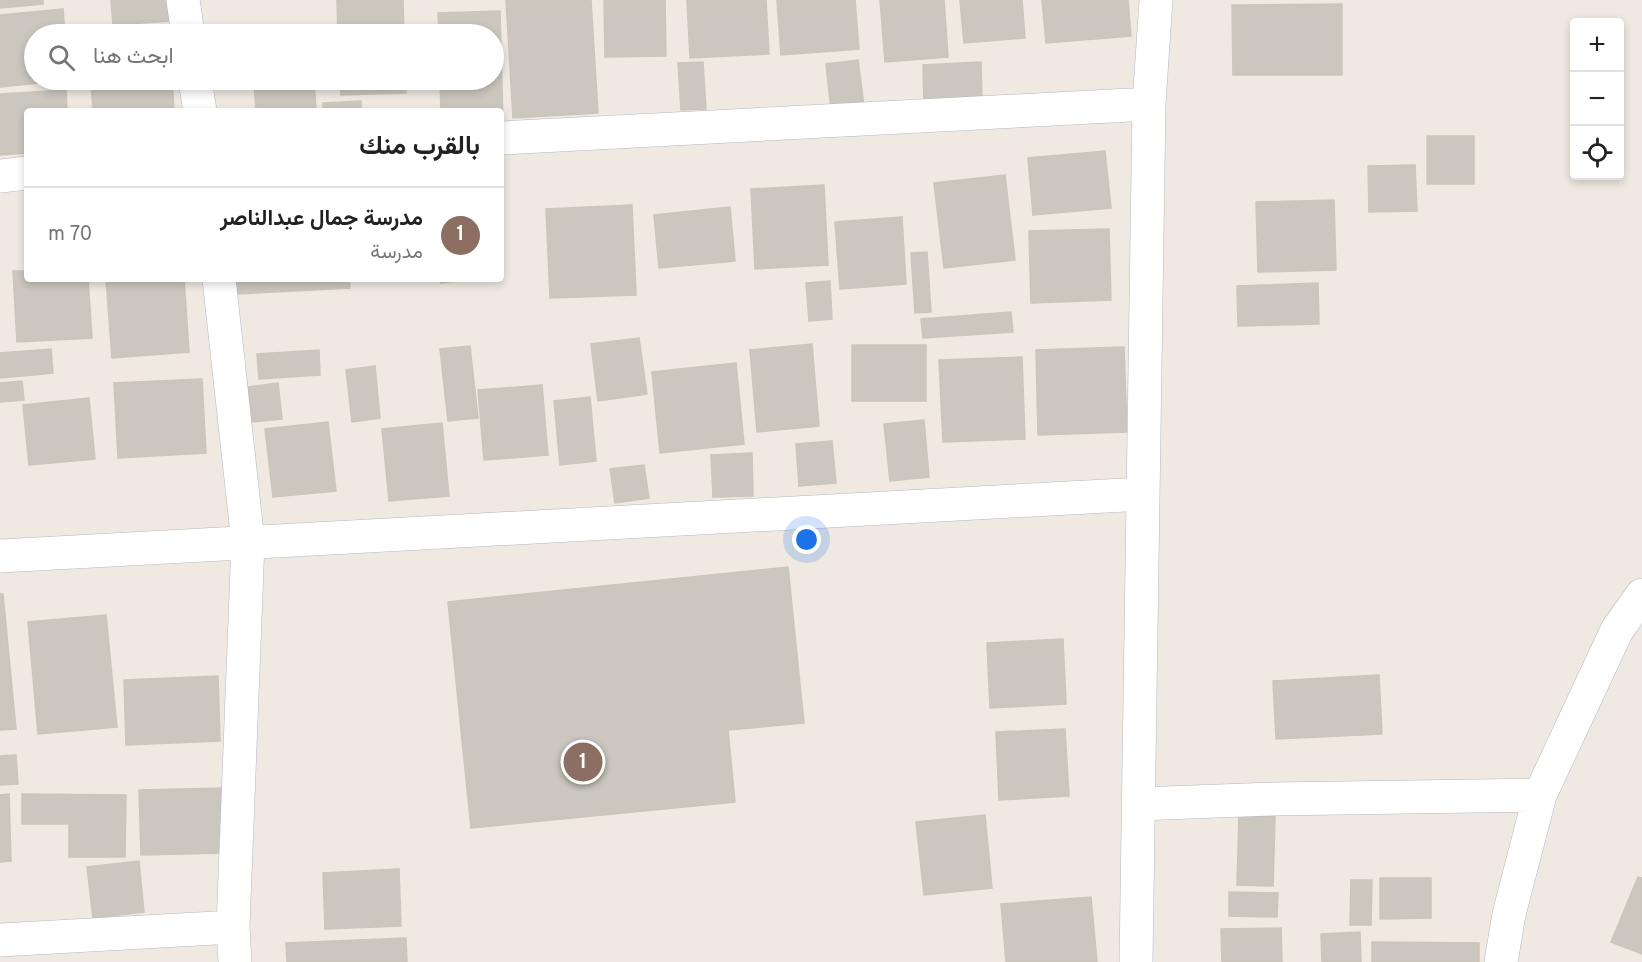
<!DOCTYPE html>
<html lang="ar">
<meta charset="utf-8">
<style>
body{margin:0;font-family:Overpass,Vazirmatn,sans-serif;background:#f2f2f2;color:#222;direction:rtl}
.controls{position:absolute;right:18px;top:18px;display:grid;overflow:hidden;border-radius:6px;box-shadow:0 3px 9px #0003}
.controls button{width:54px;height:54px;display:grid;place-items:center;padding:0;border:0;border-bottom:2px solid #e0e0e0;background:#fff;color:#222;font:30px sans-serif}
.you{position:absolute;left:807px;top:540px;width:21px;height:21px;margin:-15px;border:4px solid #fff;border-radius:50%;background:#1a73e8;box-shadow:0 0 0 9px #1a73e833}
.badge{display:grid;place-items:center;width:39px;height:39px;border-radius:50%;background:#d93025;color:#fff;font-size:20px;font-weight:700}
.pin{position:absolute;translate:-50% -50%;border:3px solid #fff;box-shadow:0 2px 6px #0006}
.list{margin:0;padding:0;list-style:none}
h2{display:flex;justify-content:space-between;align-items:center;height:78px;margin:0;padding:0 24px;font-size:26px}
h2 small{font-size:20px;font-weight:400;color:#767676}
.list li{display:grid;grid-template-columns:39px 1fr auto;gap:18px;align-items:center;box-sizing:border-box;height:96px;padding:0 24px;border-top:2px solid #e0e0e0}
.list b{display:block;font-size:22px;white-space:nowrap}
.list p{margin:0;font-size:20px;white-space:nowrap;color:#767676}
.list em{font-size:20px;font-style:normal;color:#767676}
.icon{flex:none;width:33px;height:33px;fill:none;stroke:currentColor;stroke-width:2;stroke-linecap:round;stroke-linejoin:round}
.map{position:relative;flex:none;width:1642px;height:962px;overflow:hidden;direction:ltr}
.search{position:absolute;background:#fff;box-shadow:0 3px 9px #0003;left:24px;top:24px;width:480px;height:66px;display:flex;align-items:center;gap:15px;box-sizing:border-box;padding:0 21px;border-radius:33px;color:#767676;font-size:22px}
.panel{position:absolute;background:#fff;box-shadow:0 3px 9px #0003;left:24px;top:108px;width:480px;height:174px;border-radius:6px;direction:rtl}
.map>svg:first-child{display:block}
.building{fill:#cbc7bf;stroke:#cbc5ba;stroke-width:1.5}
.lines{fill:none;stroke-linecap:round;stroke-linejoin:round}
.street-casing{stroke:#b4b7c1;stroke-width:34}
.street{stroke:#fff;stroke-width:33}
</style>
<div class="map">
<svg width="1642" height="962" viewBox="0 0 1642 962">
<rect width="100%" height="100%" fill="#efe9e1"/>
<path class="building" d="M0,0H43V4L0,8Z
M111,0H168L170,21L113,25Z
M337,0H403L404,34H338Z
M506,0H591L598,113L513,118Z
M604,0H665L666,56L605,57Z
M687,0H766L769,54L690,58Z
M777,0H855L859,49L781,55Z
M880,0H944L948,57L885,62Z
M960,0H1022L1025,38L964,43Z
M1042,0H1128L1131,36L1046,43Z
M1342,4V75H1233L1232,5Z
M63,9L65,34H34V80H69L0,87V15Z
M500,11L503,125H501V111H441L440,80H494V34H439L438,13Z
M858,60L864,106L831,110L826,64Z
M703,62L706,109L681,110L678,63Z
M981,62L982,101L924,103L923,65Z
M91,80H172L174,111H93Z
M254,80H314L316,111H256Z
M340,80H405L406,93L341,95Z
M66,90L67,111H27V153L0,155V94Z
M361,101V111H323V103Z
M1427,136H1474V184H1427Z
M1105,151L1111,208L1033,215L1028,158Z
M1415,165L1417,211L1369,212L1368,166Z
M1005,175L1015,260L944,268L934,183Z
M824,185L828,265L755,269L751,189Z
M1334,200L1336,270L1258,272L1256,202Z
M632,205L636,295L550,298L546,209Z
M730,207L735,261L659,268L654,215Z
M902,217L906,284L840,289L835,222Z
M1109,229L1111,300L1031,303L1029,231Z
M927,252L931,312L915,313L911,253Z
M13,271H27V279H88L92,338L17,342Z
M106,279H184L189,352L112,358Z
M236,279H349L350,288L237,294Z
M440,279H465V280L441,283Z
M830,281L832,319L809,321L806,283Z
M1318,283L1319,324L1238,326L1237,286Z
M1011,312L1013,332L923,338L921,319Z
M639,338L647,394L598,401L591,344Z
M812,344L819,426L757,432L750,350Z
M852,345H926V401H852Z
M470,346L478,418L448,421L440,349Z
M1124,347L1127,432L1038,435L1036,350Z
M51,349L53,373L0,378V353Z
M319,350L320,375L259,379L257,354Z
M1022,357L1025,439L943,442L939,360Z
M736,363L744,444L660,453L652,372Z
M375,366L380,418L352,422L346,370Z
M202,379L206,453L118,458L114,383Z
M22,381L24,400L0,402V383Z
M278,383L282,419L252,422L248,387Z
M542,385L548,455L484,460L478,390Z
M590,397L596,461L560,465L554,401Z
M89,398L95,459L29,465L23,405Z
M924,420L929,477L890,481L884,424Z
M328,422L336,491L273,497L265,429Z
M442,423L449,496L389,501L382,429Z
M832,441L836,483L799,486L796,444Z
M752,453L753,496L713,497L711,455Z
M644,465L649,498L615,503L610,469Z
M788,567L804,723L728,730L735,802L471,828L448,602Z
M0,594H3L16,729L0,730Z
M106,615L117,727L38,734L28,622Z
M1063,639L1066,704L990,708L987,643Z
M1379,675L1382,734L1276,739L1273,681Z
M218,676L220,741L126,745L124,680Z
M1065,729L1069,796L999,800L996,732Z
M16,755L18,784L0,785V756Z
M223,788L224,853L141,855L139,790Z
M9,794L11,861L0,862V795Z
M22,794L126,795L125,857H69V824H22Z
M985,815L992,888L924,895L916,822Z
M1239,816H1275L1273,886L1237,885Z
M139,861L144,912L93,918L87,867Z
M399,869L401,926L325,929L323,873Z
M1638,877L1642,878V954L1611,942Z
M1380,878H1431V918L1380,919Z
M1351,880H1372L1371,925H1350Z
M1229,892L1278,893L1277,917L1229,916Z
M1091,897L1097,962H1006L1001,904Z
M1281,928L1282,962H1222L1221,929Z
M1360,932L1361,962H1322L1321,934Z
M406,938L407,962H287L286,943Z
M1372,942L1479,943V962H1372Z"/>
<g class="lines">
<defs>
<path id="street" d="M183,0L188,34
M195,80L200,111
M501,138L1149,104
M0,176L27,173
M219,279L248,542L233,927L235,962
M0,556L1143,494
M1138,804L1274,799L1540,795
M0,940L233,927
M1136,962L1149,104L1156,0
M1501,962L1509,914L1540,795L1617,630L1642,595"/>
</defs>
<use href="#street" class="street-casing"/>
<use href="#street" class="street"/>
</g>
</svg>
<div class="controls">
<button>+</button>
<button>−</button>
<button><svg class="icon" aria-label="locate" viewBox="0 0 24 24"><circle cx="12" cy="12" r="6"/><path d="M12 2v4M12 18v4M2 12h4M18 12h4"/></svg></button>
</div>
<div class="you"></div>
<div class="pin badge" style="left:583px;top:762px;background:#8d6e63">1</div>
<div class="search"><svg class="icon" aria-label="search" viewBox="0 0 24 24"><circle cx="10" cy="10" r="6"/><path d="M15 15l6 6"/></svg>ابحث هنا</div>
<section class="panel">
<h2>بالقرب منك<small></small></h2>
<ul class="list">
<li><span class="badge" style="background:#8d6e63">1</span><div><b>مدرسة جمال عبدالناصر</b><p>مدرسة</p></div><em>70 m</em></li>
</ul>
</section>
</div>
